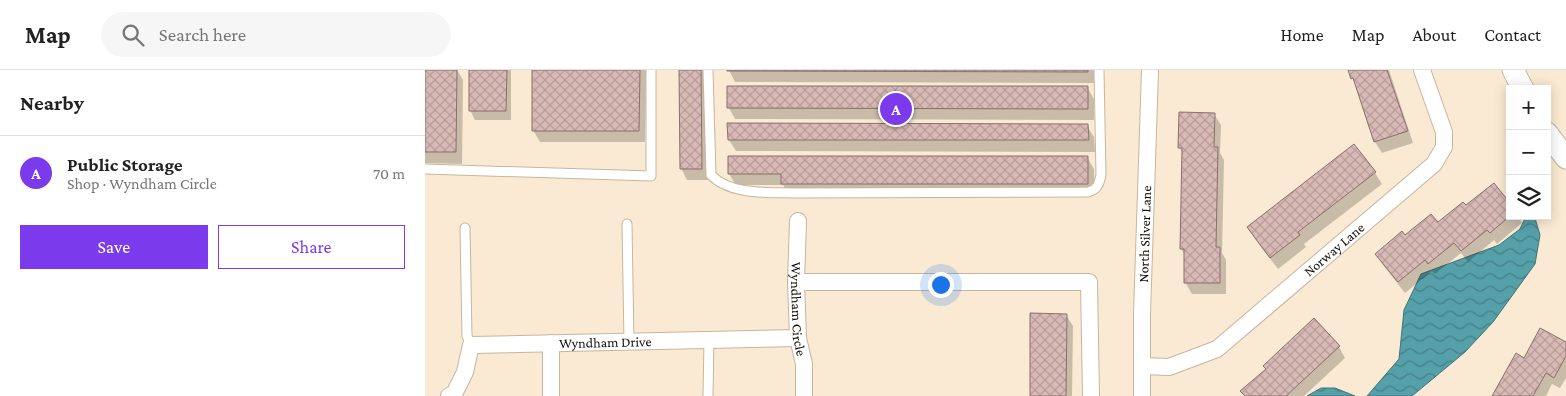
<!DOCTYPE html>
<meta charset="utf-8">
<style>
body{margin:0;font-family:"Crimson Pro",serif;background:#f6f6f6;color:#222}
.controls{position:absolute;right:15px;top:15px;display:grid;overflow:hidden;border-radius:0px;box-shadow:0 2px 12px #0003}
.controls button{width:45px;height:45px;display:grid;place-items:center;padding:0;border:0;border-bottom:1px solid #e0e0e0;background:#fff;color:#222;font:25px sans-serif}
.you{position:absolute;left:515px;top:214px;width:18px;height:18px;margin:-12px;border:4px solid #fff;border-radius:50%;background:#1a73e8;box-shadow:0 0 0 8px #1a73e833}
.badge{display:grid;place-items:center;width:32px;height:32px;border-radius:50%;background:#7c3aed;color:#fff;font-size:16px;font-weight:700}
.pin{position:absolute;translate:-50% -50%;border:2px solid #fff;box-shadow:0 1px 5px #0006}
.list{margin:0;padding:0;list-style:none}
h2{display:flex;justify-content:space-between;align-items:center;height:65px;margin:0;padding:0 20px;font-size:21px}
h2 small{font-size:16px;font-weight:400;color:#767676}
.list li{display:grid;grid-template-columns:32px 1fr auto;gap:15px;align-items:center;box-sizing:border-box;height:75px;padding:0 20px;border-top:1px solid #e0e0e0}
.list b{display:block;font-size:19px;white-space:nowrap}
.list p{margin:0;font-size:16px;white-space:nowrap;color:#767676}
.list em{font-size:16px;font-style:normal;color:#767676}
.actions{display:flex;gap:10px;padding:15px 20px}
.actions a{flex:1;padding:11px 0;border:1px solid #7c3aed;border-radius:0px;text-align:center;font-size:18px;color:#7c3aed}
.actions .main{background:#7c3aed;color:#fff}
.icon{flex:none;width:28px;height:28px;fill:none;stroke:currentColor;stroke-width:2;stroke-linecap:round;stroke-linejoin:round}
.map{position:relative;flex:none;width:1141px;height:326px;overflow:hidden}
header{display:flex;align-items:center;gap:30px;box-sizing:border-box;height:70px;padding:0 25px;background:#fff;border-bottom:1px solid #e0e0e0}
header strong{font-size:24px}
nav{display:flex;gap:28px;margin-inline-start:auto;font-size:18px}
.search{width:350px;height:45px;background:#f6f6f6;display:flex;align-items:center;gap:12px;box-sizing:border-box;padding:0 18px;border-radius:28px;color:#767676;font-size:19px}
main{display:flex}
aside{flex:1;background:#fff}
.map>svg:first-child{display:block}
.water{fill:url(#water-waves);stroke:#407378}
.shadow{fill:#0003}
.building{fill:url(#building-cross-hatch);stroke:#8b6f6b}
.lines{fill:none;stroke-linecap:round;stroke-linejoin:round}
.service-casing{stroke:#c5b69f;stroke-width:11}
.minor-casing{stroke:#c5b69f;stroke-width:18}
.tertiary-casing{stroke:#c5b69f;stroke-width:23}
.service{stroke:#fff;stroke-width:9}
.minor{stroke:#fff;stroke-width:16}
.tertiary{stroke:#fff;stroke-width:21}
.labels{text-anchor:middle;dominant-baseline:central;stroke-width:5;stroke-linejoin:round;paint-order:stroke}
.street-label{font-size:14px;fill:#100b05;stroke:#fff}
</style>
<header>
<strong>Map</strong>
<div class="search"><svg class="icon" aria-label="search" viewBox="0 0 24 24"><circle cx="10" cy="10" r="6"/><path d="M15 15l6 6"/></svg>Search here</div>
<nav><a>Home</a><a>Map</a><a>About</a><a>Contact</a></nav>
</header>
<main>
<aside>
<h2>Nearby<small></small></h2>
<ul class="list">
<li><span class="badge">A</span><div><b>Public Storage</b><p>Shop · Wyndham Circle</p></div><em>70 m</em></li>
</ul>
<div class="actions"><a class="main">Save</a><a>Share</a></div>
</aside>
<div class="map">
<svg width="1141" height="326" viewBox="0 0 1141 326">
<defs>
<pattern id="water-waves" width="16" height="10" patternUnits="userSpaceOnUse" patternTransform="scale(1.25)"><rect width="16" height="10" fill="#55a0a9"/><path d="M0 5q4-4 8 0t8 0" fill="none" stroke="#458188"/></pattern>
<pattern id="building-cross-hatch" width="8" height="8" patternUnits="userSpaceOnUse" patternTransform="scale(1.25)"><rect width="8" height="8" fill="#d8b9b5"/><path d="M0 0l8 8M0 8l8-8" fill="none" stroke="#b89e9a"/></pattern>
</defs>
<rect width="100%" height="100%" fill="#faead3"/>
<path class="water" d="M1101,146H1108L1110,148L1115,165L1110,194L1068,252L1040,282L987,326H942L974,289L979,240L996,204L1074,175L1095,159Z
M896,318H910L930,326H882Z"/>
<path class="shadow" d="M0,0H32L38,10L37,94L0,93Z
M45,0H86V50H50L45,40Z
M109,0H221L220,72H115L108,60Z
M255,0H282L283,110H262L256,98Z
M304,0H669V13L310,12Z
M925,0H964L988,73L957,83L950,72Z
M662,17L669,29V50L310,49L304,38Z
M789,44L796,55L795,83L799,90L797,183L801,190V224H767L760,212L761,186L756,179L758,84L755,78Z
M662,56L669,67L670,82L311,81L304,70Z
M929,76L950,103L957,114L879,174L881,177L853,199L830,169L823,158Z
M662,87L669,99V125H364L358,115H311L304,104Z
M1085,135V146H1093L1097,153L1072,174L1069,170L1043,192L1036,183L1010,204L1007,201L980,223L958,195L951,184L980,167L1013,154L1041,137Z
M641,245L648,256L647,326H606Z
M889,250L914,277L920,288L879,326H820L817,322L841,299Z
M1141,273V308L1135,318L1127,314L1121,326H1068L1099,289Z"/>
<path class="building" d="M0,0H32L31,82H0Z
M44,0H82L81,41H44Z
M107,0H215L214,61H107Z
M254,0H276L277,99H255Z
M663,0V2L302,1V0Z
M923,0H962L983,61L949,72L928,8L926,9Z
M302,16H663V39L302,38Z
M754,42L790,43L789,77H793L791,177H795V213H759V179H755L757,78H753Z
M302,53L663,54L664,70H303Z
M929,74L951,102L873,162L875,165L845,188L822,157Z
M303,86H663V114H356V104H303Z
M1069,113L1085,133V146L1065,163L1062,160L1036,181L1029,173L1003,194L1000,190L973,212L950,184L977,161L980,165L1006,144L1013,152L1038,132L1041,135Z
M605,243L642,244L641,326H605Z
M889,248L915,276L861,326H820L815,321L841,299L838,296Z
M1115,258L1141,272V286L1129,308L1121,303L1108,326H1067L1091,283L1099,288Z"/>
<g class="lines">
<defs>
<path id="service" d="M283,0L286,105C306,126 346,122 373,123L663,122C673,119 674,114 676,105L674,0
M0,99L226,106V0
M202,154L204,272
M40,158L42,266L46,275
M283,326L284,270"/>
<g id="minor">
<path id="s1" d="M373,151L371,212L373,268L379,294V326"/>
<path d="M371,212H664L666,326"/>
<path id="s2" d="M717,296L744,297L792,279L1009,94L1019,77V62L997,0"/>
<path id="s3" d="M24,326L29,324L40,302L46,275L373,268"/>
<path d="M126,326V273"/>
<path id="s4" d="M717,326V244L725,0"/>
</g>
<path id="tertiary" d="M1088,0L1098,19
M1122,63L1141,88"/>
</defs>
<use href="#service" class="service-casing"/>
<use href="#minor" class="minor-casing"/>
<use href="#tertiary" class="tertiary-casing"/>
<use href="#service" class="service"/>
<use href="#minor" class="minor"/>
<use href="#tertiary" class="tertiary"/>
</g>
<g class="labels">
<g class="street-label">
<text stroke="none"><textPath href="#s4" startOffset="162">North Silver Lane</textPath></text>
<text stroke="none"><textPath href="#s2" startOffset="232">Norway Lane</textPath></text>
<text stroke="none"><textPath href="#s1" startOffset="88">Wyndham Circle</textPath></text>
<text stroke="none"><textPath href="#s3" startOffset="192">Wyndham Drive</textPath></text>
</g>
</g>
</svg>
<div class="controls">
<button>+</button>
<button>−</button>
<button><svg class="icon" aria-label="layers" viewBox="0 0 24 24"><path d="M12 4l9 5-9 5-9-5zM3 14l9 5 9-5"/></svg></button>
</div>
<div class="you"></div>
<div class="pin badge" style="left:471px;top:39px">A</div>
</div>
</main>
